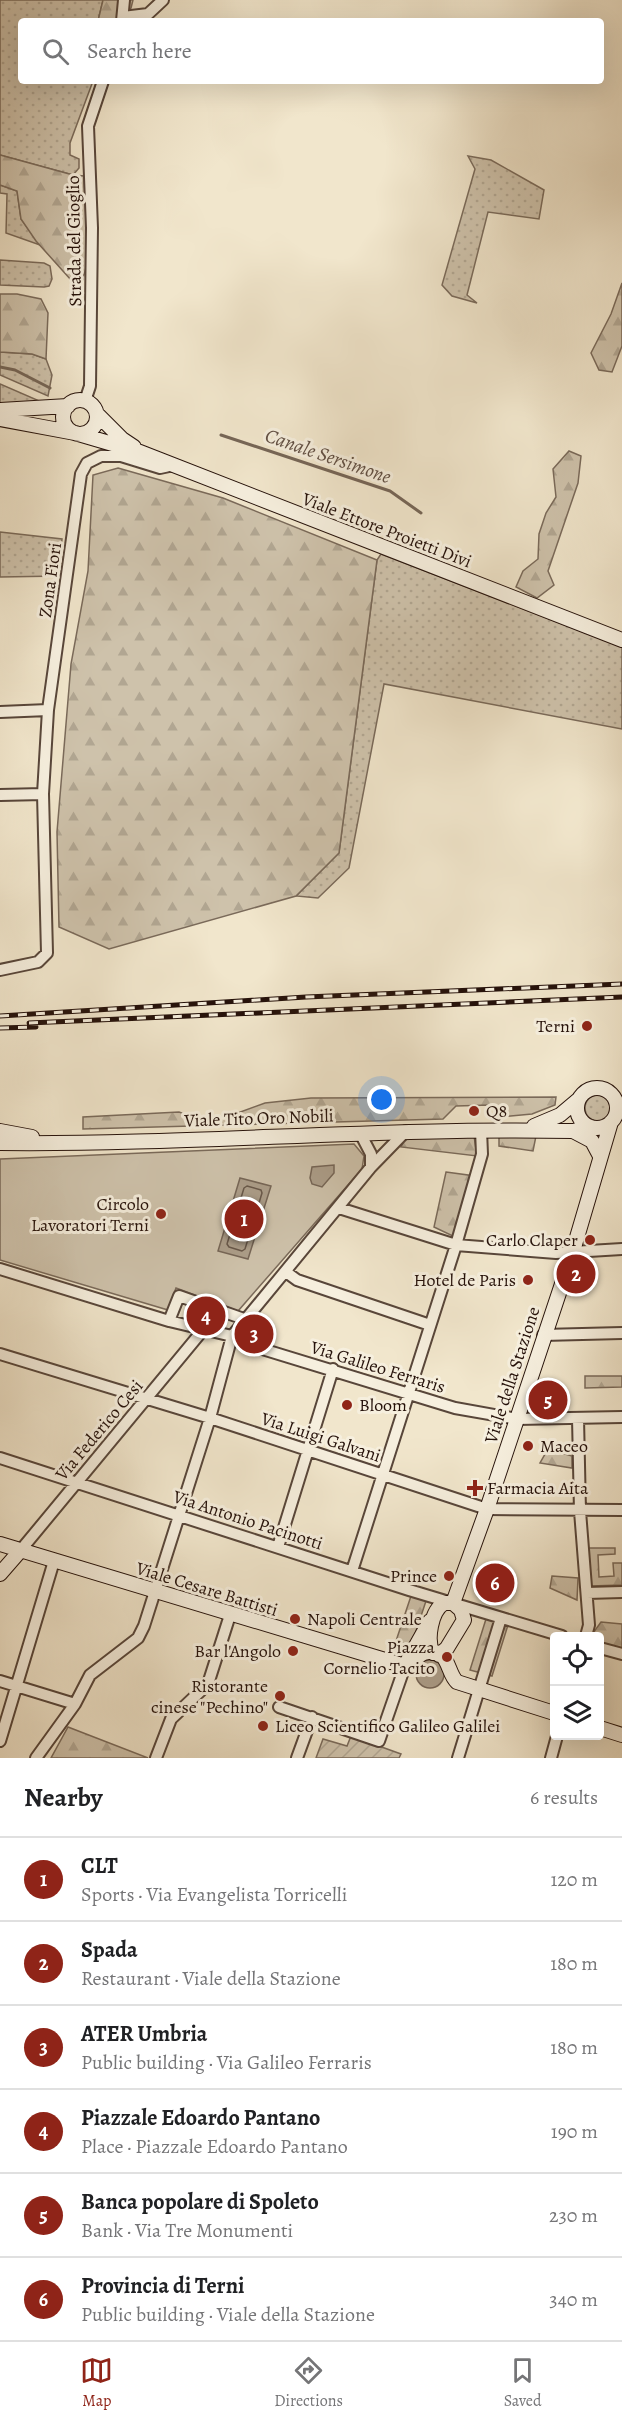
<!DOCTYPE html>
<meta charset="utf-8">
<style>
body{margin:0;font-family:Alegreya,serif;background:#f6f6f6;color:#202124}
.controls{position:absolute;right:18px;bottom:18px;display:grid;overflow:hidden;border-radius:6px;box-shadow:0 6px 24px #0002}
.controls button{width:54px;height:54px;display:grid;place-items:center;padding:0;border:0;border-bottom:2px solid #e0e0e0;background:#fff;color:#202124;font:30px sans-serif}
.you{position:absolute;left:382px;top:1100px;width:21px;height:21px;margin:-15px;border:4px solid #fff;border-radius:50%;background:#1a73e8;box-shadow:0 0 0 9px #1a73e833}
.badge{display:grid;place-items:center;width:39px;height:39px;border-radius:50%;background:#8f2418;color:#fff;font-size:20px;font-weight:700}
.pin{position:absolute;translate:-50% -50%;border:3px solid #fff;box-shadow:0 2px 6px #0006}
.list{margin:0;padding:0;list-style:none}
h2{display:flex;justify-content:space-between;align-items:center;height:78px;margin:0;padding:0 24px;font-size:26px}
h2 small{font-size:20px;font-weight:400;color:#757577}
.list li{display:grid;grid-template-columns:39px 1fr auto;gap:18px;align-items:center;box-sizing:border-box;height:84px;padding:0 24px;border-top:2px solid #e0e0e0}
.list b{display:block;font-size:22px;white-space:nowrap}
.list p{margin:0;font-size:20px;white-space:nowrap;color:#757577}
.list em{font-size:20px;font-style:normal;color:#757577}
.icon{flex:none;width:33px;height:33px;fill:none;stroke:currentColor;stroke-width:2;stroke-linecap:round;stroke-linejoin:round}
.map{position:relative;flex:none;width:622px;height:1758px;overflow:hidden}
.search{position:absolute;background:#fff;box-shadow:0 6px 24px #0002;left:18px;right:18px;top:18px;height:66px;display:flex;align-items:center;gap:15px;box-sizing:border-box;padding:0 21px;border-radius:6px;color:#757577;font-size:22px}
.sheet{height:582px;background:#fff}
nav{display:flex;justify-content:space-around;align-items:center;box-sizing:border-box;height:84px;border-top:2px solid #e0e0e0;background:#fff;font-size:16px;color:#757577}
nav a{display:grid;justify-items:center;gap:3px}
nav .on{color:#8f2418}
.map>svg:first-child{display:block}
.grass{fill:url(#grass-dots);stroke:#7a6a5a;stroke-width:1.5}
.forest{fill:url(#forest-firs);stroke:#7a6a5a;stroke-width:1.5}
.garden{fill:url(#garden-furrows);stroke:#7a6a5a;stroke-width:1.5}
.pitch{fill:#cec2ab;stroke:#7a6a5a;stroke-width:1.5}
.water{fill:#ac9e8a;stroke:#766657;stroke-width:1.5}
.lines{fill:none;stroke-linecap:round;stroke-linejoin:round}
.shore{stroke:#68584a;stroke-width:1.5}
.stream{stroke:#766657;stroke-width:3}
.street-casing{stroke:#58463a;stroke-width:14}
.secondary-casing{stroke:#25110a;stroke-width:16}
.street{stroke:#f6efde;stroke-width:10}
.secondary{stroke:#f6efde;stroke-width:14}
.rail-casing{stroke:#25110a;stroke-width:5}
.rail{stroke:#f6efde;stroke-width:3;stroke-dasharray:9;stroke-linecap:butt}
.poi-dot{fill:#8f2418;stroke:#f6efde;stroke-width:2}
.labels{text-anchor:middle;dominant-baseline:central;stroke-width:6;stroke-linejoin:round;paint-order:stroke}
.street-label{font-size:18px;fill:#25110a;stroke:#f6efde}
.poi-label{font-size:18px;fill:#25110a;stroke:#f6efde;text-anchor:end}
.water-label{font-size:20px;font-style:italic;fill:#625044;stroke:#f6efde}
</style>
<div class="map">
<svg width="622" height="1758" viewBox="0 0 622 1758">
<defs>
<pattern id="grass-dots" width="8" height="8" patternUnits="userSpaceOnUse" patternTransform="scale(1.5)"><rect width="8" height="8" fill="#cec2ab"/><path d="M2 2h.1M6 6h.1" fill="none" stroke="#b1a692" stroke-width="1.8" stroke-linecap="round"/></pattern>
<pattern id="forest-firs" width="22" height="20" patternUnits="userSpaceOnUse" patternTransform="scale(1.5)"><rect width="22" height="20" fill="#cec2ab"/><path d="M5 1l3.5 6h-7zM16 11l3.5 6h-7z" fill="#b1a692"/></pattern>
<pattern id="garden-furrows" width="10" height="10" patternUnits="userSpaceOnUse" patternTransform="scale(1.5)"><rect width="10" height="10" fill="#cec2ab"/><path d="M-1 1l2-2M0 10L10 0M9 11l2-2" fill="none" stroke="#b1a692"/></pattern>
</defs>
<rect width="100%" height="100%" fill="#f1e6cc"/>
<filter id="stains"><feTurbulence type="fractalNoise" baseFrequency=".00333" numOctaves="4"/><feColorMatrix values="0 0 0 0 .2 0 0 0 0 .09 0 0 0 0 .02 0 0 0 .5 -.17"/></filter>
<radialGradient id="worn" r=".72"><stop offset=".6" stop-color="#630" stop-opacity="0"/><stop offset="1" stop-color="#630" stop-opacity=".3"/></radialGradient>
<path class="grass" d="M0,0H103L98,21H21V81H93L70,143V155L79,159V168L73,175L0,155Z
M468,156L491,160L544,190L539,219L488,212L467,295L477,303L452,296L442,285L475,169Z
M0,185L17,191L21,219L40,245L6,233L7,194L0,193Z
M0,260L44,263L50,266L52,279L49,286L44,287L0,285Z
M0,352L32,354L46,359L52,375L48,396L0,375Z
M0,384L44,403L0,408Z
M0,532L62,539L59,576L0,577Z
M381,554L622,647V729L384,684L349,868L318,898L296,896L339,853L377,560Z
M585 1108a13 13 0 1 1 26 0a13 13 0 1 1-26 0Z"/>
<path class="forest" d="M103,0H133L131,8L114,21H98Z
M0,155L73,175L84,176L88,260L80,290L36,241L21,219L17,191L0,185Z
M622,283V346L612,372L599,370L591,353L611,314Z
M0,294H17L41,299L48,313L46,359L32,354L0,352Z
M569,451L581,456L578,483L548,571L554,585L537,598L516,587L523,571L538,559L539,534L546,513L556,497L553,469Z
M118,468L223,498L377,560L339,853L296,896L109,949L59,927L57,832L71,664L88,571L93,475Z
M556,1097L555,1105L532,1114L500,1117L490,1105L456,1106L443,1119L83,1129V1117L179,1112L193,1117H219L235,1114L265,1103L311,1098Z
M407,1135L474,1136L477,1156L401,1147Z
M499,1135L536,1136L533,1151L499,1146Z
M446,1172L475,1176L459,1239L434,1227Z
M585,1376H622V1387L585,1388Z
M548,1449L572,1456V1468L540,1463Z
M589,1548H615V1554L598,1555L599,1577L614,1576L613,1563H622V1585L590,1586Z
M552,1576L578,1578L577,1600L550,1588Z
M411,1596L426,1601L411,1646L396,1641Z
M486,1619L508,1625L492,1676L470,1670Z
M601,1622L622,1624V1650L600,1643V1636H591Z
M68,1727L148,1758H51Z"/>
<path class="garden" d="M351,1736L401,1754L399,1758H316L323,1739L347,1746Z"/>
<path class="pitch" d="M354,1144L364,1156L362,1169L238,1311L176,1288L168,1310L0,1260V1159Z"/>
<path class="water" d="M334,1165V1173L322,1187L312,1184L310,1178L312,1167Z
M240,1178L271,1186L248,1259L218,1251Z
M416 1674a14 14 0 1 1 28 0a14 14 0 1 1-28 0Z"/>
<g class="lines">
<path class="shore" d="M247,1186L261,1190L262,1193L245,1249L242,1251L229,1247L227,1244L244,1188Z"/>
<path class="stream" d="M0,367L15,370L50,388
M221,435L390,491L421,513"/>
<defs>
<path id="street" d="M123,17L148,14L163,0
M122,21L124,0
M85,401L90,386L92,228L88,126L103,81
M0,712L48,710
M0,795L43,794
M0,970L38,962L47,953L43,794L48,710L81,474L87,463L101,456H121L160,468L174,465
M371,1167L406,1131
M339,1208L456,1245L556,1253L622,1249
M0,1269L169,1321
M286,1272L297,1280L430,1325
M244,1319L179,1296L169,1321L232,1336L246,1344L455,1408L517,1419L622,1417
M543,1335L622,1333
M0,1354L210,1418L487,1509L622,1510
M578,1418L580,1511L589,1625L586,1636
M0,1458L409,1590L562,1636
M278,1547L333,1369
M20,1551L203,1330
M352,1571L456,1245L482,1154L481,1130
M587,1593L622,1592
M600,1648L622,1654
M0,1681L75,1704
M279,1707L379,1741L405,1666
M0,1741L54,1561
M36,1758L75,1704L90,1675L138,1638L144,1626L210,1418L232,1336L371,1167V1154L360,1133
M156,1758L171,1719L208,1684L230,1615
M297,1758L312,1717
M458,1758L501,1618
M551,1758L557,1736"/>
<path id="secondary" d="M63 417a17 17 0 1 1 34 0a17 17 0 1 1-34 0Z
M0,410L68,406
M97,414L122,439L134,447
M0,419L75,433L140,452L622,640
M577 1108a20 20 0 1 1 40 0a20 20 0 1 1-40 0Z
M534,1126L560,1115L579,1099
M0,1131L32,1137
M573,1131L592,1141L600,1156
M0,1143C191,1145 382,1127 573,1131L591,1127
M0,1544L405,1666
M0,1574L20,1551
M453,1603L487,1509L573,1251L611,1122
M433,1653C426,1640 431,1611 444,1603H453L461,1610L464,1620L447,1648L439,1655
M407,1662L430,1621
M405,1666C413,1664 416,1656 424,1653C450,1646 446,1672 457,1682L554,1713
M600,1728L622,1735"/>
</defs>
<use href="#street" class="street-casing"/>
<use href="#secondary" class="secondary-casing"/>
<use href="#street" class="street"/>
<use href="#secondary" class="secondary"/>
<defs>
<path id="rail" d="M0,1016L306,997L622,984
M29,1023L622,997
M0,1028L36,1027"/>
</defs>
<use href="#rail" class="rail-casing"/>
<use href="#rail" class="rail"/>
</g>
<g class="poi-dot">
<circle cx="587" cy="1026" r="6"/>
<circle cx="474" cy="1111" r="6"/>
<circle cx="161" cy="1214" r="6"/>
<circle cx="590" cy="1240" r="6"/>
<circle cx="528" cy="1280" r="6"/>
<circle cx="347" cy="1405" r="6"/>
<circle cx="528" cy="1446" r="6"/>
<path d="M472 1479h6v6h6v6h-6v6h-6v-6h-6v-6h6z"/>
<circle cx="449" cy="1576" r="6"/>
<circle cx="295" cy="1619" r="6"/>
<circle cx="293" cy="1651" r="6"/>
<circle cx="447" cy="1657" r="6"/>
<circle cx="280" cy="1696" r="6"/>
<circle cx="263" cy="1726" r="6"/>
</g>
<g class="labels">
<g class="street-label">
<text transform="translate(74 241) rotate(-91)">Strada del Gioglio</text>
<text transform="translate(387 530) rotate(21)">Viale Ettore Proietti Divi</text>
<text transform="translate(50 580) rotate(-82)">Zona Fiori</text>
<text transform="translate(259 1118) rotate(-2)">Viale Tito Oro Nobili</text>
<text transform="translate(378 1367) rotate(17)">Via Galileo Ferraris</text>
<text transform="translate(512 1375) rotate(-72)">Viale della Stazione</text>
<text transform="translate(99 1430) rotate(-50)">Via Federico Cesi</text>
<text transform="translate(321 1437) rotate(18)">Via Luigi Galvani</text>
<text transform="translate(248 1520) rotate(18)">Via Antonio Pacinotti</text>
<text transform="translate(207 1589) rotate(17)">Viale Cesare Battisti</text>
</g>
<g class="poi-label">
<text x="575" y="1026">Terni</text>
<text x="486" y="1111" text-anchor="start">Q8</text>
<text x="149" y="1204">Circolo<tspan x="149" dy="21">Lavoratori Terni</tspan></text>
<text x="578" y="1240">Carlo Claper</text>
<text x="516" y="1280">Hotel de Paris</text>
<text x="359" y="1405" text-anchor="start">Bloom</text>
<text x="540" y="1446" text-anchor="start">Maceo</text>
<text x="487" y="1488" text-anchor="start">Farmacia Aita</text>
<text x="437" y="1576">Prince</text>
<text x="307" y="1619" text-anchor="start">Napoli Centrale</text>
<text x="435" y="1647">Piazza<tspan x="435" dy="21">Cornelio Tacito</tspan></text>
<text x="281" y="1651">Bar l'Angolo</text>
<text x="268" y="1686">Ristorante<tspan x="268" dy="21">cinese "Pechino"</tspan></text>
<text x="275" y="1726" text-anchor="start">Liceo Scientifico Galileo Galilei</text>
</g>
<g class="water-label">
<text transform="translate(328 456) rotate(19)">Canale Sersimone</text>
</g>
</g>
<rect width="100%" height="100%" filter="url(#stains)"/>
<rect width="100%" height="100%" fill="url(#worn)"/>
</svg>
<div class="controls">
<button><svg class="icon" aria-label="locate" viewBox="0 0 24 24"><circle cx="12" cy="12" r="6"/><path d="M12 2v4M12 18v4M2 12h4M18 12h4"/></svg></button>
<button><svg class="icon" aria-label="layers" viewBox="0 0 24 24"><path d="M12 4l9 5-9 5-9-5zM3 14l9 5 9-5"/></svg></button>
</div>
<div class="you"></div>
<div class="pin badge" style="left:244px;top:1219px">1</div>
<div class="pin badge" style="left:576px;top:1274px">2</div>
<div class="pin badge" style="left:254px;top:1334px">3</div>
<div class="pin badge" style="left:206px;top:1316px">4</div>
<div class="pin badge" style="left:548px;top:1400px">5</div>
<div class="pin badge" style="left:495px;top:1583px">6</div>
<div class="search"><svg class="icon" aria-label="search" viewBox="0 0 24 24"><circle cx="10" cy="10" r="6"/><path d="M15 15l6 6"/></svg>Search here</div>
</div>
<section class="sheet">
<h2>Nearby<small>6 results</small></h2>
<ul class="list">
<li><span class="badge">1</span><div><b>CLT</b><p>Sports · Via Evangelista Torricelli</p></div><em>120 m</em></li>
<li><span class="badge">2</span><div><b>Spada</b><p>Restaurant · Viale della Stazione</p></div><em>180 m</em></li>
<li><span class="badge">3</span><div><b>ATER Umbria</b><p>Public building · Via Galileo Ferraris</p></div><em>180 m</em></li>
<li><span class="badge">4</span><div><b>Piazzale Edoardo Pantano</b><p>Place · Piazzale Edoardo Pantano</p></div><em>190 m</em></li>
<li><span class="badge">5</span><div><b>Banca popolare di Spoleto</b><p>Bank · Via Tre Monumenti</p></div><em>230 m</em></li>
<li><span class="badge">6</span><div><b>Provincia di Terni</b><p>Public building · Viale della Stazione</p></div><em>340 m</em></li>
</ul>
</section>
<nav>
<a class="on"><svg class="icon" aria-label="map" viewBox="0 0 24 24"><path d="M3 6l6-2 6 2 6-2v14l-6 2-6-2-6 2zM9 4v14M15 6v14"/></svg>Map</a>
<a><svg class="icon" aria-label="directions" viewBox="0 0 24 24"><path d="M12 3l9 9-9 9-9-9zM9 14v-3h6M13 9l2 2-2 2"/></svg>Directions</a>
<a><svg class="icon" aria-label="saved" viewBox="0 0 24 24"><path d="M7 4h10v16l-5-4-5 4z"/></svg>Saved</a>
</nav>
